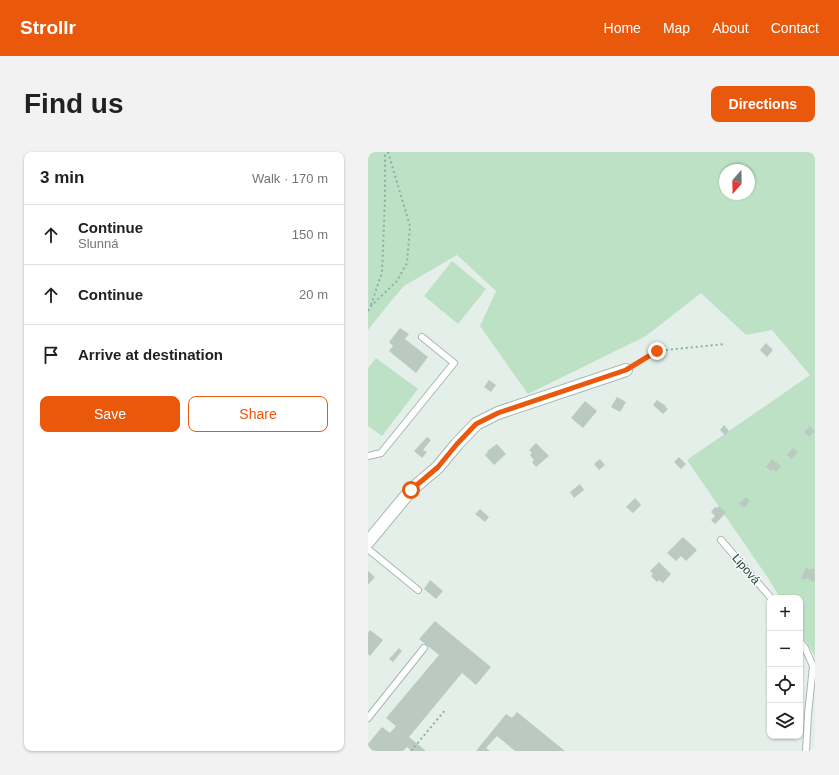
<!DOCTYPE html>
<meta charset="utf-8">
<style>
body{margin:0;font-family:Arial,sans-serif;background:#f2f2f2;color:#202124}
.controls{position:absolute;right:12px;bottom:12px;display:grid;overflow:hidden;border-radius:8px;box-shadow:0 1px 3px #0004}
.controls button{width:36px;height:36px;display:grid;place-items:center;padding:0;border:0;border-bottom:1px solid #e0e0e0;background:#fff;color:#202124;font:20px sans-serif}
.compass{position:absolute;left:351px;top:12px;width:36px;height:36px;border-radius:50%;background:#fff;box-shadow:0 1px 3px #0004;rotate:200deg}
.stop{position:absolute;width:12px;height:12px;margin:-9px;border:3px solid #ea580c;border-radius:50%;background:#fff}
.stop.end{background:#ea580c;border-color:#fff;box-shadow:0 1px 4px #0008}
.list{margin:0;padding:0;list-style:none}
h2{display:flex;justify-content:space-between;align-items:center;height:52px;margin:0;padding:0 16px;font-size:17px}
h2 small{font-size:13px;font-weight:400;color:#757577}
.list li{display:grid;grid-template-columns:26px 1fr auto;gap:12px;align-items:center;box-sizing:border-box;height:60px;padding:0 16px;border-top:1px solid #e0e0e0}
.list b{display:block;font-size:15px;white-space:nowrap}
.list p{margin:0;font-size:13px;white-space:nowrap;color:#757577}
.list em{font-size:13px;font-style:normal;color:#757577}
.actions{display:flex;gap:8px;padding:12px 16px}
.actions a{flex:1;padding:9px 0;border:1px solid #ea580c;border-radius:8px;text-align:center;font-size:14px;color:#ea580c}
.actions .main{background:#ea580c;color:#fff}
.icon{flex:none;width:22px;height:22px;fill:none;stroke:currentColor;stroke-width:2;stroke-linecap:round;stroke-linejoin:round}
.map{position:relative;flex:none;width:447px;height:599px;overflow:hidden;border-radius:8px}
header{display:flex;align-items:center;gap:24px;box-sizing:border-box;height:56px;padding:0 20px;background:#ea580c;color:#fff}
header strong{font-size:19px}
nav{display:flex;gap:22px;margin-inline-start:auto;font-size:14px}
.intro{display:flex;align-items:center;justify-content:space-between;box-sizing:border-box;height:96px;padding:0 24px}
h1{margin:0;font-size:28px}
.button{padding:10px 18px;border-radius:8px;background:#ea580c;color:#fff;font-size:14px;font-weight:700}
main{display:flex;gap:24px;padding:0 24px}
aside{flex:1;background:#fff;border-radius:8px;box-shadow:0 1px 3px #0004}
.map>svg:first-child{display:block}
.green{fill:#bde1c5;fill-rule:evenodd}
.building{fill:#bacac3}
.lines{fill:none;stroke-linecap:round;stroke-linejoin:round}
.service-casing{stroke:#a7b8b1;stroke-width:8}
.minor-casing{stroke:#a7b8b1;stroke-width:14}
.path{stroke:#84b4a3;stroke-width:2;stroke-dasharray:2 3;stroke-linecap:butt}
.service{stroke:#fff;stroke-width:6}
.minor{stroke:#fff;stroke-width:12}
.route{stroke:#ea580c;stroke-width:5}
.labels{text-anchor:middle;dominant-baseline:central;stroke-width:3;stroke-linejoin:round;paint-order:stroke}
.street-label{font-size:12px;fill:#234239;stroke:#f6fbf8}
</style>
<header>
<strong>Strollr</strong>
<nav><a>Home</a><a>Map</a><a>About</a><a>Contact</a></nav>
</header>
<div class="intro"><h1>Find us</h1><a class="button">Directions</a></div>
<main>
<aside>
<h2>3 min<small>Walk · 170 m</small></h2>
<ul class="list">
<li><svg class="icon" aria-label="ahead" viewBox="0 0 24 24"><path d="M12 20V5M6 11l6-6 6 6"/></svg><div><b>Continue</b><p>Slunná</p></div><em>150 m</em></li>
<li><svg class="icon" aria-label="ahead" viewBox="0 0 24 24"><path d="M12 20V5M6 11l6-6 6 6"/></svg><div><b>Continue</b></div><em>20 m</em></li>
<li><svg class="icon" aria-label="arrive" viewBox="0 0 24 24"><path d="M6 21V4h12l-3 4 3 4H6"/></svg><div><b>Arrive at destination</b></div></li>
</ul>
<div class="actions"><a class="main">Save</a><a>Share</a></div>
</aside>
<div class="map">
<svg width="447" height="599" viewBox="0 0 447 599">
<rect width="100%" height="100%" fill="#e5efea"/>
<path class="green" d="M0,0H447V504L432,480V446H412L400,426L319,308L442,223L404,178L378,183L333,141L278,184L160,242L112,174L128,139L89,103L36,134L23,149L0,178ZM357,18H381V42H357Z
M84,109L118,137L90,172L56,144Z
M8,206L50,237L14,284L0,274V216Z"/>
<path class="building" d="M32,176L41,182L37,187L60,205L48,221L21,199L25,194L21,190Z
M398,191L405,198L399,205L392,198Z
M121,228L128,233L123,240L116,235Z
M249,245L258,250L252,260L243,255Z
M289,248L298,254L297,255L300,257L295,262L285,253Z
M217,249L229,259L215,276L203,266Z
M356,273L361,279L357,283L352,278Z
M442,274L447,279L441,285L436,280Z
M59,285L63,288L55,298L59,300L54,306L46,299Z
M168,291L181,304L168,315L164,310L166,308L162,303L164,301L161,298Z
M129,292L138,302L126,313L117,303L120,300L119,299Z
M425,296L430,300L424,307L419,303Z
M311,305L318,312L313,317L306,310Z
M232,307L237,313L231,318L226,312Z
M404,307L413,314L408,320L404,317L403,319L398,315Z
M212,332L216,338L206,346L202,340Z
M378,345L382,349L376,356L371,352Z
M267,346L273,353L265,361L258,355Z
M351,354L358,361L347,372L343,368L347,364L343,360L347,355L349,356Z
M112,357L121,365L117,370L107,362Z
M315,385L329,398L318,409L313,404L308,409L299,401Z
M291,410L303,422L295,431L291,428L289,430L283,424L285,422L282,419Z
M438,416L442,418L444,416L447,418L445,420L447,422V429L445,430L439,426L437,428L433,426Z
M0,419L7,425L0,433Z
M62,428L75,439L68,447L56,437Z
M67,469L123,515L108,533L94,521L41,585L58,599H44L39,595L35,599H0V592L14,575L22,581L28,574L18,566L71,503L51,487Z
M2,478L15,488L2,504L0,502V481Z
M31,496L34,499L25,510L21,507Z
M149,560L197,599H147L129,584L118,596L122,599H108L138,562L144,566Z"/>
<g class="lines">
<defs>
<path id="service" d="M0,304L13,301L86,211L54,185
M353,388L403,446
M0,397L50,438
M432,489L437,496L445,514L440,562L438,599
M0,566L56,496"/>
<path id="minor" d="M0,390L43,338L70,315L89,292L108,272L130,261L258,218"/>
</defs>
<use href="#service" class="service-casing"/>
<use href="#minor" class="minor-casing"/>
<path class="path" d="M3,153L14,120L17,48V0
M0,159L3,154L29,129L39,111L42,74L20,0
M267,213L289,199L357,192
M43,599L78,557"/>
<use href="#service" class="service"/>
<use href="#minor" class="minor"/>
</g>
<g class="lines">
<path class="route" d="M43,338L70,315L89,292L108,272L130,261L258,218L289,199"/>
</g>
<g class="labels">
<g class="street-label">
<text transform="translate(378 417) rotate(49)">Lipová</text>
</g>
</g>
</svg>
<div class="controls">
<button>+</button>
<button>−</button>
<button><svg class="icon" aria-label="locate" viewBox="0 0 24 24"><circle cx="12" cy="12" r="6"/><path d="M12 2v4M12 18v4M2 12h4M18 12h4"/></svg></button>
<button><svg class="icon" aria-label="layers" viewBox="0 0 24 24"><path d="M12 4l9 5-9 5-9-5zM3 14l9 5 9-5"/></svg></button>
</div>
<svg class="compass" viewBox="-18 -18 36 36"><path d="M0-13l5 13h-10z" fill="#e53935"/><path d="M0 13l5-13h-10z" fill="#757577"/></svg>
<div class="stop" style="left:43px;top:338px"></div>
<div class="stop end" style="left:289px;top:199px"></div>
</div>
</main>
